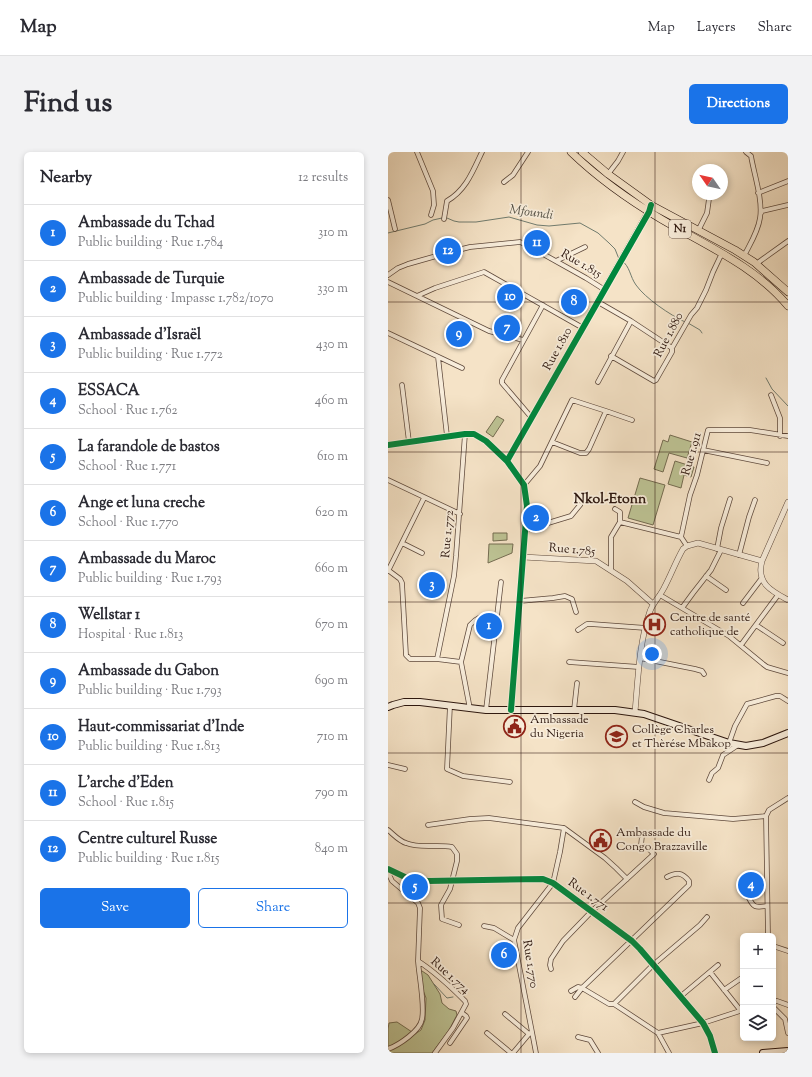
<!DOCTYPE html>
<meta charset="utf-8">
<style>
body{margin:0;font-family:"Sorts Mill Goudy",serif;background:#f2f2f3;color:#2b2b33}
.controls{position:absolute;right:12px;bottom:12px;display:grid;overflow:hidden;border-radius:6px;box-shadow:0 2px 6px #0003}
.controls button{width:36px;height:36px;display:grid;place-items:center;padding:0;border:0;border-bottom:1px solid #e1e1e2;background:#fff;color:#2b2b33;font:20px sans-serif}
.compass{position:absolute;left:304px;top:12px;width:36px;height:36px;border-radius:50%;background:#fff;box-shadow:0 2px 6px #0003;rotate:304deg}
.you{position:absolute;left:264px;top:502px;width:14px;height:14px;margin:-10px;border:3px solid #fff;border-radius:50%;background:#1a73e8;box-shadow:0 0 0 6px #1a73e833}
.badge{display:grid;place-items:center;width:26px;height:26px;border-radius:50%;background:#1a73e8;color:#fff;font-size:13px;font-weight:700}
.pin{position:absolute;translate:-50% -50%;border:2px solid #fff;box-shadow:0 1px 4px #0006}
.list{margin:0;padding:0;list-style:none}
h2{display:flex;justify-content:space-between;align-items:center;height:52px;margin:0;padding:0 16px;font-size:17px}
h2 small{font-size:13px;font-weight:400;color:#7c7c81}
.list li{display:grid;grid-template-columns:26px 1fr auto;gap:12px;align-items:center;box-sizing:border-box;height:56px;padding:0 16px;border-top:1px solid #e1e1e2}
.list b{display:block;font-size:15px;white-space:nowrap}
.list p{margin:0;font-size:13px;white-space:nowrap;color:#7c7c81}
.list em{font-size:13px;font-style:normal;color:#7c7c81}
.actions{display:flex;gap:8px;padding:12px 16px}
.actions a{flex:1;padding:9px 0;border:1px solid #1a73e8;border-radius:6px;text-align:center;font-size:14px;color:#1a73e8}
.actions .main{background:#1a73e8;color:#fff}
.icon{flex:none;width:22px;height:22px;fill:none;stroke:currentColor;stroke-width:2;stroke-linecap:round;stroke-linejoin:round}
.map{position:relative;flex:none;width:400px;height:901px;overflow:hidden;border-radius:6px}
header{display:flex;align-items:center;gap:24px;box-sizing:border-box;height:56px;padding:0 20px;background:#fff;border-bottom:1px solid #e1e1e2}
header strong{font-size:19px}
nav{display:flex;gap:22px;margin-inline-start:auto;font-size:14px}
.intro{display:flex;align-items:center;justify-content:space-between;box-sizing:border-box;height:96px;padding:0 24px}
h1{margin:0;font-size:28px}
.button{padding:10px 18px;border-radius:6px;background:#1a73e8;color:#fff;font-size:14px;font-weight:700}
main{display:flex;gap:24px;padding:0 24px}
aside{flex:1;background:#fff;border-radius:6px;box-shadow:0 2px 6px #0003}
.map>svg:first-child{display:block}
.green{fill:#bdc394;stroke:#746c51}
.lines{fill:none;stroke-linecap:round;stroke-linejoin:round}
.stream{stroke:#707b6e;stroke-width:1}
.minor-casing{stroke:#5e493c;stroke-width:5.5}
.tertiary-casing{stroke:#5e493c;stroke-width:6}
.secondary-casing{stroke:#2c160e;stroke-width:8}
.trunk-casing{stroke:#2c160e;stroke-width:8}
.minor{stroke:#f8eddb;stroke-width:4}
.tertiary{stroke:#f8eddb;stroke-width:5}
.secondary{stroke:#f8eddb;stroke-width:6}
.trunk{stroke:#f5e3c7;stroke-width:7}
.cycleway-casing{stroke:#f8eddb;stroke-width:8}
.cycleway{stroke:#00873e;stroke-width:6}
.grid{fill:none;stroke:#2c160e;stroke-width:1;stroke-opacity:0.55}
.labels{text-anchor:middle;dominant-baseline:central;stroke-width:3.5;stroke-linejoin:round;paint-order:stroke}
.shield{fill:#f8eddb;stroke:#69564c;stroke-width:1}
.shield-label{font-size:11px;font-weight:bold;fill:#2c160e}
.street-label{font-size:12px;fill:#2c160e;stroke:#f8eddb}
.poi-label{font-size:12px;fill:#2c160e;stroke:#f8eddb;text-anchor:start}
.water-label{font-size:13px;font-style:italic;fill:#545146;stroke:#f8eddb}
.quarter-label{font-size:14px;font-weight:bold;fill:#2c160e;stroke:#f8eddb}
</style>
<header>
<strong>Map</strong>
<nav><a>Map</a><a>Layers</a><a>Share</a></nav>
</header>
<div class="intro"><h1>Find us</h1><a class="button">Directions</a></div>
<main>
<aside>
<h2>Nearby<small>12 results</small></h2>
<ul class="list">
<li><span class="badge">1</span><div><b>Ambassade du Tchad</b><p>Public building · Rue 1.784</p></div><em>310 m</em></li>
<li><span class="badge">2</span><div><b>Ambassade de Turquie</b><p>Public building · Impasse 1.782/1070</p></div><em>330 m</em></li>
<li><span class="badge">3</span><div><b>Ambassade d'Israël</b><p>Public building · Rue 1.772</p></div><em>430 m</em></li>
<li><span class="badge">4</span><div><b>ESSACA</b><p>School · Rue 1.762</p></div><em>460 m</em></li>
<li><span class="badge">5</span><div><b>La farandole de bastos</b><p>School · Rue 1.771</p></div><em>610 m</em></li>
<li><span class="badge">6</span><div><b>Ange et luna creche</b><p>School · Rue 1.770</p></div><em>620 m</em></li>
<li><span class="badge">7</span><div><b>Ambassade du Maroc</b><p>Public building · Rue 1.793</p></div><em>660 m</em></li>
<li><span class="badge">8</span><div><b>Wellstar 1</b><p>Hospital · Rue 1.813</p></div><em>670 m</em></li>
<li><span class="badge">9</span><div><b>Ambassade du Gabon</b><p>Public building · Rue 1.793</p></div><em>690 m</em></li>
<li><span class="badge">10</span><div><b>Haut-commissariat d'Inde</b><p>Public building · Rue 1.813</p></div><em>710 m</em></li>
<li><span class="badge">11</span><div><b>L'arche d'Eden</b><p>School · Rue 1.815</p></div><em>790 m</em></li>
<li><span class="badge">12</span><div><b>Centre culturel Russe</b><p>Public building · Rue 1.815</p></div><em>840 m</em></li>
</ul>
<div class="actions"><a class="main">Save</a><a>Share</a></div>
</aside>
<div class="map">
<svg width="400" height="901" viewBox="0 0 400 901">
<rect width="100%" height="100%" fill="#f5e3c7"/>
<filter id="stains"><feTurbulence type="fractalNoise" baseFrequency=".005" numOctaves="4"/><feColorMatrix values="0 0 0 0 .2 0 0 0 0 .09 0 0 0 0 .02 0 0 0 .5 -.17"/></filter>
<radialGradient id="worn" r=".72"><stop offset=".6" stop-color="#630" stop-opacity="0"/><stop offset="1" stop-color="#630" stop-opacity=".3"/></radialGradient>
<path class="green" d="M109,264L116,268L105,285L98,280Z
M282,283L304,290L299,306L281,301L275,320L266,317L275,288L280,290Z
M287,309L306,315L303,325L296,323L293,336L280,332Z
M252,326L277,333L265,373L240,366Z
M105,381H119V388L105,389Z
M101,392H125L124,401L100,411Z
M34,819L40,823L52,842L54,851L61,857L68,859L69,863L61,878L44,901H0V877L1,871L9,870L27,882L33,878L37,868L38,846L33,833L31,820Z"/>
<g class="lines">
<path class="stream" d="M59,66L66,69L71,70H88L121,65L149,73L161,74L192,71L210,81L221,91L227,97L231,107
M0,81L37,72L45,68L54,66
M234,109C242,114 242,125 248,133C257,146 282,163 297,170
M300,171L312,178L314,181
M378,226L384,237L400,254
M46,832L59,846L65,845"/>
<defs>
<path id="minor" d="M29,0L45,39L46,53L43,63
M220,22L230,9L235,0
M116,30L125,23L140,0
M370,41L400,29
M0,48L7,77
M373,61L374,59L400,53
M56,67L59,49C78,38 85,19 94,0
M310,79L319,61L321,47L324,42
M356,104C362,92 370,80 372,66C375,48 366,22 363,4L358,0
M168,109L197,95
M368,112L400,89
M0,123L10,116L20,112L66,99L82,95L132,90L139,93L198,126L217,138
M0,130L101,179L135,188
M29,144L47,136L96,120L195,176
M210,150L243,169L284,196
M0,181L74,216
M223,204L266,229L268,228L284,200V196L303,163L309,156L318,138L325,120L334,101
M50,205L59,284
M210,230L243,169
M14,233L21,290
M383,243L392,266V284
M218,259L244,268
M143,265L114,231V228L155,153
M315,298L379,311
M0,328L72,362
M136,333L152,314L184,248L218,259L201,297L198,301H192L164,290
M227,357L232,360V370L293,385
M137,378L183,364L192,353
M293,385L302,343L309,323L320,278H362L400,284
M293,385L299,394
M14,391L34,401
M329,397L333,376L342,347
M351,403L361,365L367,348
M0,418L12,427L14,431L18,503L22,507H49L73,510L82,557
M223,418V385L232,370
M0,419L36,346
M318,424L338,438
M272,443L341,484L375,512L379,515L400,521
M132,449L165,446L177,444L184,447L188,460
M355,451L374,426
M294,456L305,441L323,418L333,398
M368,473L395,491
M190,478L199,472H203L258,476
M353,493L390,443
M252,506L307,517L314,519L316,522
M49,507L66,424L68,404L77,282
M73,510L82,473C89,465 99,462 109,464
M181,510L251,515
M62,553L59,617L75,624L122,630
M98,558L113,430
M186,558L189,531
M341,591L347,574L359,552L388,544H392L400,549
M0,613L17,617
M321,628L324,621L330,616L335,603L350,593
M247,650L256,655L276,661L345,667L378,664
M40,673L82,667L101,666L176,676L172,700L165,731L130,776L126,788L144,880L141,882L125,901
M176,676L217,706L228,716L239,727
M0,678C5,682 11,689 18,691C33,697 48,692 64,695L69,702V709L62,737L53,753L54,767L71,773
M0,720L4,729L30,751L32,756L30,809C47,820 62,834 77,849L78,852L65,876L47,901
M361,746C366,757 369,755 379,754
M96,774L106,776L126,788
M380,784L378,664L381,658L400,646
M385,794L400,799
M163,817L162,813L163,807L175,789L204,759L266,702L261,697L253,693L254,684L245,681
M322,820L353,859
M336,838L355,825
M183,839L190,835L194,836L301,733V729C294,720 288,720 279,725
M293,844L330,813
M187,845L194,836L221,852H226L270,881L281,901
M385,850L389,849L400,853
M226,852L265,813L312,773L319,765
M385,855L397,867L400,881
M117,862L141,882
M144,880L148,901
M99,881L123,901
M270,881L315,871L355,858
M190,885L202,888L210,901
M62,891L79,866L78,864L74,861
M0,897C11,893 32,879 34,867C37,853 31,824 30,809"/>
<path id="tertiary" d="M0,293L77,282H86L98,289L119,309L136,333L139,354L123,558
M119,309L261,58
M400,350L374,409C368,431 383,439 400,448
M135,405L208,409L239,429L265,452
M247,560C250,527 251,491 262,459C265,451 272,444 276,436C283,423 288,409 295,397L299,394L310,391L374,409
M0,717L19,726L40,729L155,727L165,731L244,789L252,797L315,871L322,884L327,901"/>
<path id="secondary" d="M0,555L5,553L16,550H32L98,558H227L256,562L341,591L358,594L375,591L400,581
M375,901L400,899"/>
<path id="trunk" d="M183,0C210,26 241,48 273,67C317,93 367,114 400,154
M194,0L220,22L263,53L347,98L366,110L400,140"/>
</defs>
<use href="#minor" class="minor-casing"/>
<use href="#tertiary" class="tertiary-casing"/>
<use href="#secondary" class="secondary-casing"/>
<use href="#trunk" class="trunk-casing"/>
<use href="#minor" class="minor"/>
<use href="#tertiary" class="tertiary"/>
<use href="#secondary" class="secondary"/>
<use href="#trunk" class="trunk"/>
<defs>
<path id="cycleway" d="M0,293L77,282H86L98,289L119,309L136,333L139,354L123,558
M119,309L261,60L263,53
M0,717L19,726L40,729L155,727L165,731L244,789L252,797L315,871L322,884L327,901"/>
</defs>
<use href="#cycleway" class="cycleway-casing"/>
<use href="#cycleway" class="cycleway"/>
</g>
<path class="grid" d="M133,0V901M267,0V901M0,150H400M0,300H400M0,450H400M0,601H400M0,751H400"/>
<defs>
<symbol id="hospital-ring" viewBox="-11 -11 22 22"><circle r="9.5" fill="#f8eddb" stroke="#8f2418" stroke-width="1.5"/><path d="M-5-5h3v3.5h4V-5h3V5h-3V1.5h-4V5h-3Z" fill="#8f2418"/></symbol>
<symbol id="civic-ring" viewBox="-11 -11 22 22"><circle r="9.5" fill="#f8eddb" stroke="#8f2418" stroke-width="1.5"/><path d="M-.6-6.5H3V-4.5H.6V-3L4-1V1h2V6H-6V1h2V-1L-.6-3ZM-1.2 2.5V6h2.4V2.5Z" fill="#8f2418"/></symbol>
<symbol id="school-ring" viewBox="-11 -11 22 22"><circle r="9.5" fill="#f8eddb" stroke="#8f2418" stroke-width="1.5"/><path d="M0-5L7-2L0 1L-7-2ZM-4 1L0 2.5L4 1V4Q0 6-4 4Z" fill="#8f2418"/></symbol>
</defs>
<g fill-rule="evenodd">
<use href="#hospital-ring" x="254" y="460" width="25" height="25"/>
<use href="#civic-ring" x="114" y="562" width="25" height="25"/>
<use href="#school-ring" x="216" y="572" width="25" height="25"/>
<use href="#civic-ring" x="200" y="676" width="25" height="25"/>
</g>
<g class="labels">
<rect class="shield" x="281" y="68" width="22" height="18" rx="3"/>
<g class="shield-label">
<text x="292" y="77">N1</text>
</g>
<g class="street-label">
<text transform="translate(193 112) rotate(30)">Rue 1.815</text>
<text transform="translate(281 183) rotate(-62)">Rue 1.880</text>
<text transform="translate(170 197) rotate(-61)">Rue 1.810</text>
<text transform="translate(304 302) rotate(-74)">Rue 1.911</text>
<text transform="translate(60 382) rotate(-85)">Rue 1.772</text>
<text transform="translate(184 398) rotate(5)">Rue 1.785</text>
<text transform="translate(200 743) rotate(36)">Rue 1.771</text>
<text transform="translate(142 812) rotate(81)">Rue 1.770</text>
<text transform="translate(62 824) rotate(42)">Rue 1.774</text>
</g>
<g class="poi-label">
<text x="282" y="466">Centre de santé<tspan x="282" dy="14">catholique de</tspan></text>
<text x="142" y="568">Ambassade<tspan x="142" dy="14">du Nigeria</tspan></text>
<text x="244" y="578">Collège Charles<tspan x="244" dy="14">et Thèrése Mbakop</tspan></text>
<text x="228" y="681">Ambassade du<tspan x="228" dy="14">Congo Brazzaville</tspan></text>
</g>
<g class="water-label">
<text transform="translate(143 61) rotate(8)">Mfoundi</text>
</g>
<g class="quarter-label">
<text x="222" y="348">Nkol-Etonn</text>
</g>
</g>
<rect width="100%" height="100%" filter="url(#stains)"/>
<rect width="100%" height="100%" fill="url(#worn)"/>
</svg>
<div class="controls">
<button>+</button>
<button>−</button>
<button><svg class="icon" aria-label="layers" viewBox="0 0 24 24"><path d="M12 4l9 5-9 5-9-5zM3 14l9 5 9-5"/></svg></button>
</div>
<svg class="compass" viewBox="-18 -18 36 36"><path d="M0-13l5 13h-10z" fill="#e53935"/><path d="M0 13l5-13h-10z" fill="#7c7c81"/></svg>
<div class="you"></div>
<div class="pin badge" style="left:101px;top:474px">1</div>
<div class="pin badge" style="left:148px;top:366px">2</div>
<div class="pin badge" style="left:44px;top:433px">3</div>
<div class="pin badge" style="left:363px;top:733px">4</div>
<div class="pin badge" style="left:27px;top:735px">5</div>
<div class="pin badge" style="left:116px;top:803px">6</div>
<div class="pin badge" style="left:119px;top:176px">7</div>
<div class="pin badge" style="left:186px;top:150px">8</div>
<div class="pin badge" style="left:71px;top:182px">9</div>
<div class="pin badge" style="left:122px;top:145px">10</div>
<div class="pin badge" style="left:149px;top:91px">11</div>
<div class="pin badge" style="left:60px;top:99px">12</div>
</div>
</main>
